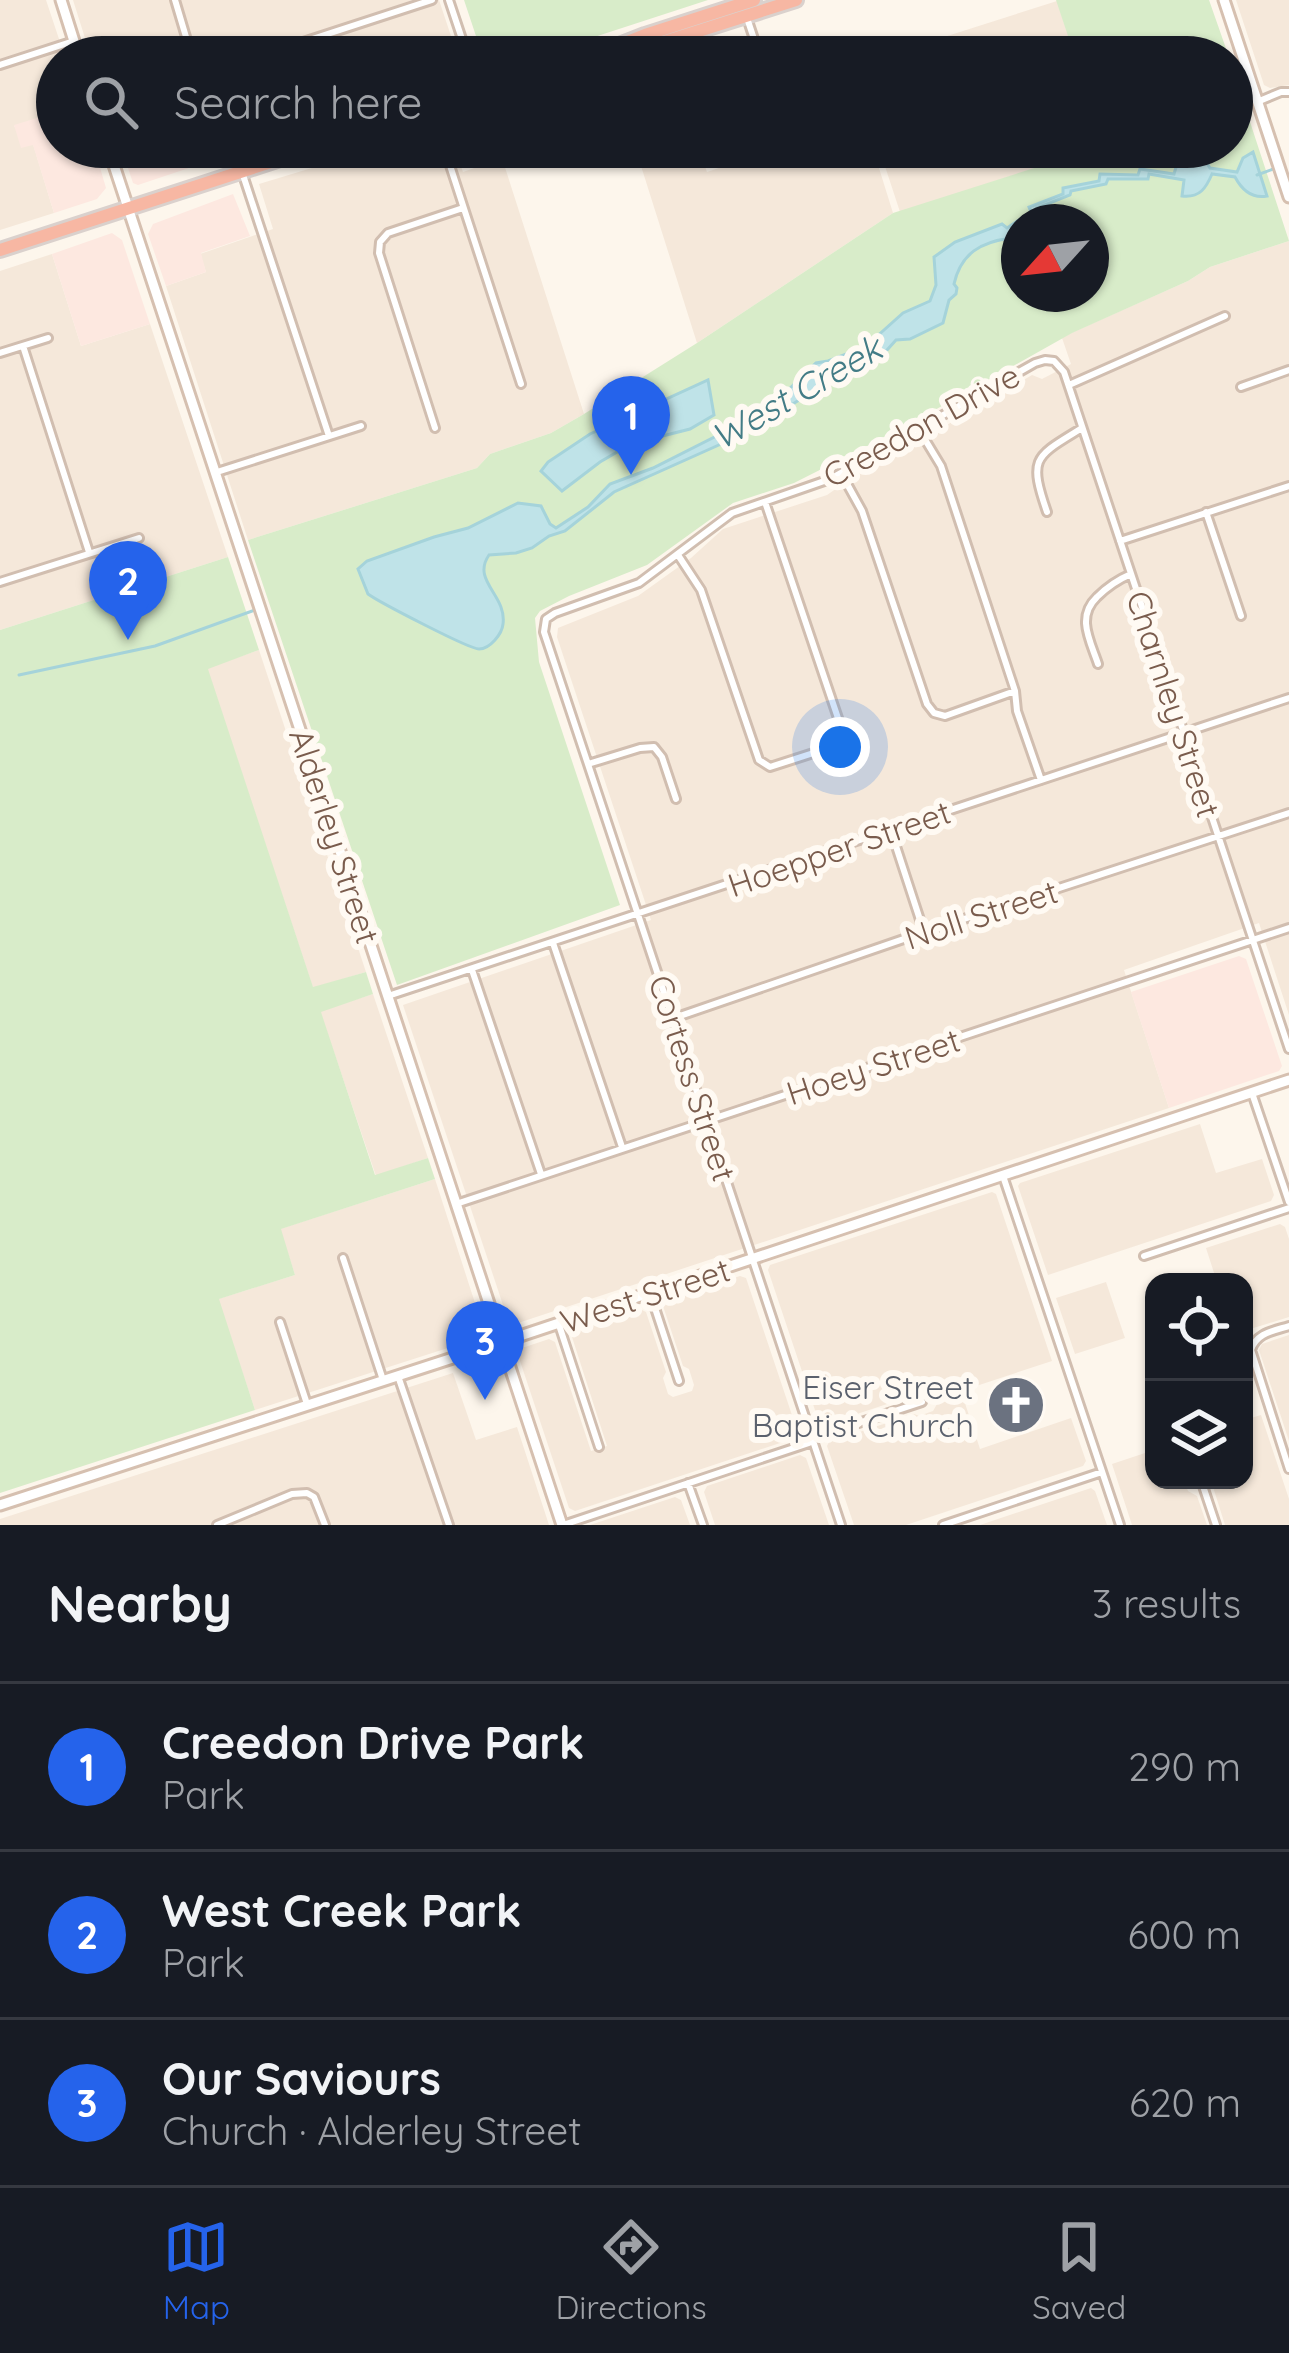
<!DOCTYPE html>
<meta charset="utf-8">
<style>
body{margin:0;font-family:Quicksand,sans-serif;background:#20242c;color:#f1f3f6}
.controls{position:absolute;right:36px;bottom:36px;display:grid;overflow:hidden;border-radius:24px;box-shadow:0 3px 9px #0004}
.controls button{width:108px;height:108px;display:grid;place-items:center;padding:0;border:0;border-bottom:3px solid #363941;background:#171b24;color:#f1f3f6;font:60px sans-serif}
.compass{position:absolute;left:1001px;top:204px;width:108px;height:108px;border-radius:50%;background:#171b24;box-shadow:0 3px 9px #0004;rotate:243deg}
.you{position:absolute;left:840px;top:747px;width:42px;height:42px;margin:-30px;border:9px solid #fff;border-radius:50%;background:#1a73e8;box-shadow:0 0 0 18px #1a73e833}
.badge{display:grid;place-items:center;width:78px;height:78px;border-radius:50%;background:#2563eb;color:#fff;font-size:39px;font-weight:700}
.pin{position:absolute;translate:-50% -99px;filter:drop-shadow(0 3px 6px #0008)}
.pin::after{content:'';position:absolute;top:63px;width:42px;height:36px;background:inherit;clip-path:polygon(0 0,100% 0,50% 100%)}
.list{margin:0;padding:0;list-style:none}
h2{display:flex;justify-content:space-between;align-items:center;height:156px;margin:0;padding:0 48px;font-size:51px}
h2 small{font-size:39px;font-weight:400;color:#9ea1a6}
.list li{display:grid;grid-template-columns:78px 1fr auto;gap:36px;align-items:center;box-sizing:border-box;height:168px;padding:0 48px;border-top:3px solid #363941}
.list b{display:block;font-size:45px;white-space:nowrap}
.list p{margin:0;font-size:39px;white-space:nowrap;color:#9ea1a6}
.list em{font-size:39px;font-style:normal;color:#9ea1a6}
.icon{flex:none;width:66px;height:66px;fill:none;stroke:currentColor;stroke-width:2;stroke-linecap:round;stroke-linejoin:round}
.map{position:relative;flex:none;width:1289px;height:1525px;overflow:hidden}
.search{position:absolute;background:#171b24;box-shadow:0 3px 9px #0004;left:36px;right:36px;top:36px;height:132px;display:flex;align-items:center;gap:30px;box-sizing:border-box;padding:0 42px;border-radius:66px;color:#9ea1a6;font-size:45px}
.sheet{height:660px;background:#171b24}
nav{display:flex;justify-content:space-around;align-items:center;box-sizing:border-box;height:168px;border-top:3px solid #363941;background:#171b24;font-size:33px;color:#9ea1a6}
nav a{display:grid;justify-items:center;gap:6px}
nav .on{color:#2563eb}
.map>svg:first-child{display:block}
.residential{fill:#f5e8da}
.commercial{fill:#fde8e0}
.green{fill:#d8ecc9;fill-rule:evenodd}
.water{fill:#bfe3e8;stroke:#a5d3da;stroke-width:3}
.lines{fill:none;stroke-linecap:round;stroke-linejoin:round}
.stream{stroke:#a5d3da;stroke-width:3}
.street-casing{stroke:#d1beb0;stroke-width:12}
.secondary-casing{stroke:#d6c0b0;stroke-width:15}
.highway-casing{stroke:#dad1cd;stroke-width:18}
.street{stroke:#fff;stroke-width:6}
.secondary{stroke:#fff;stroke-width:9}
.highway{stroke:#f7b7a3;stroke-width:12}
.labels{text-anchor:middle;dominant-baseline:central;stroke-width:12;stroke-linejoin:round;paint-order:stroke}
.street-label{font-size:33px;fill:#7a5c4d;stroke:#fffaf3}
.worship-label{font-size:33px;fill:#5b616d;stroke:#fffaf3;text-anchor:end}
.water-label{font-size:36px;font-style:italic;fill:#437c86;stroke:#fffaf3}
</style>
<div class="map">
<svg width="1289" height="1525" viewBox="0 0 1289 1525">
<rect width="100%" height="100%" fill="#fdf6ec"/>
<path class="residential" d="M0,0H46L65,57H57V112L14,126L33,144L54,213L0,230Z
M73,0H439L458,57H91Z
M1236,0H1289V85L1270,88L1264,85Z
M1057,1L1075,57H898L897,52Z
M381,147H454L463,172L502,158L584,414L551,433L490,454L477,468L248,540L166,286L206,272L200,254L273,229L259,184Z
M635,147H698L707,172L781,147H798L808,157L838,147H1100L900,212L880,151L874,152L893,213L697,343Z
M1289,241V1015L1259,923L1124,970L1169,1108L515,1324L508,1320L403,1005L651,920L557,637L558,628L638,596L691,558L723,529L827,495L860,472L911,446L1032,375L1042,379L1071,364L1062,338L1071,333L1188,281L1210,267Z
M52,254L81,346L150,324L228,557L0,630V271Z
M259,650L366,972L313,988L207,668Z
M373,994L428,1158L376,1176L320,1011Z
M1200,1124L1216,1173L1262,1159L1274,1195L1271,1201L1048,1275L1018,1186L1020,1183Z
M435,1179L484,1331L482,1337L255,1410L218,1299L295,1275L280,1229Z
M992,1192L996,1194L1052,1361L961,1391L980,1449L1071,1418L1086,1461L1083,1466L906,1525H854L827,1446L829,1442L914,1414L919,1416L933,1411L937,1404L934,1397L932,1391L925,1387L911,1392L908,1397L824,1425L819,1422L768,1270L770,1265Z
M1280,1224L1285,1227L1289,1239V1317L1244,1331V1282H1217L1206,1248Z
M740,1276L746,1278L798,1433L795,1438L575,1511L569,1508L518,1355L522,1348L549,1339L555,1342L591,1451L607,1446L572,1337L576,1330L640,1309L646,1312L666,1372L663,1378L668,1394L673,1397L692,1391L694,1385L689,1369L683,1366L663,1306L666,1300Z
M1106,1282L1125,1338L1075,1354L1056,1298Z
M1289,1335V1441L1259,1350L1262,1344Z
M453,1373L476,1440L517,1427L549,1525H0V1519Z
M1261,1415L1289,1499V1525H1225L1214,1490L1217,1480H1244V1420Z
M1154,1450V1480H1184L1188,1491L1197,1496L1207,1525H1132L1112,1464Z
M800,1455L806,1458L829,1525H715L704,1492L707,1486Z
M1091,1488L1095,1491L1107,1525H980Z
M675,1497L681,1500L690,1525H590Z"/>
<path class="commercial" d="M57,112V147H94L106,188L97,199L54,213L33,145L21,148L14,125Z
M121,147H206L210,161L138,185L133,183Z
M233,194L250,236L201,253L206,272L166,286L148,234L153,224Z
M112,233L122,240L150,324L81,346L52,254Z
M1239,956L1246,959L1282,1066L1279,1071L1169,1108L1131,992Z"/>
<path class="green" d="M464,0H708L533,57H483Z
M1056,0H1209L1229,57H1075Z
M1232,67L1289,241L1210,267L1188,281L1072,333L901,429L794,483L733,503L647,565L569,596L540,611L535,618L539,662L620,905L397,985L248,540L477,468L490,454L551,433L584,414L697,343L893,213L1100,147H1232ZM1019,222H1091V294H1019Z
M228,557L259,650L208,669L313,987L366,972L373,994L321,1012L375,1175L428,1158L435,1179L281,1229L295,1275L219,1299L255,1410L0,1493V630Z"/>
<path class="water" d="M1192,151L1203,157L1210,168L1237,172L1243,158L1253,152L1267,196C1252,199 1242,190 1235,177L1212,174C1206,188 1200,198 1182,196L1184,180L1149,174L1148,179H1108L1106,184L1071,191L1070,195L1037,208L1038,212L1024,222H1019V226L1009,233L1011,238C981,242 961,253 954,284L957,288L956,294L949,300L943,323L910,339L896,340L887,350L860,367L831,368L824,373L818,388L750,431L614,492L565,531L549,536L532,548L516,553L489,555C471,581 507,595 503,624C502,634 490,649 479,649C469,649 379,602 368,594L358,569L367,561L434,537L468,528L518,503L541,506L550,524L556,528L588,507L610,484L653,468L748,420L780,398L816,363L828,361L865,347L903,313L930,301L936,285L934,257L955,242L1002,224L1007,228L1031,212L1029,207L1063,194V188L1099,181L1100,174L1138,175L1140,169L1174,174L1177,164L1188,166Z
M708,380L714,415L690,429L631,444L600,462L562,491L541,471L548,462L590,434Z"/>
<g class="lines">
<path class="stream" d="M1257,175L1276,168
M19,675L155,646L258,609"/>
<defs>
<path id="street" d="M175,0L192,57
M449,0L468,57
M746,15L760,57
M257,57L432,0
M0,65L74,41
M1257,102L1281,92H1289
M444,147L521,384
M242,172L329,436
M23,346L89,552
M0,353L48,338
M1069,385L1225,316
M1241,387L1289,370
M435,428L379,253L380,242L388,233L463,208
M918,428L941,466L1015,691L1017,711L1041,780
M217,472L361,426
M841,473L862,511L927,704L934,713L945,716L1015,691
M1047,512C1028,457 1035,457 1082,428
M1206,512L1241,616
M1120,541L1289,486
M678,555L701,590L759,760L770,767L832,747L842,730L765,502
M0,582L139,538
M1098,664C1090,640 1076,617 1097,597C1107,587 1117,580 1131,574
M588,764L640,748L654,747L662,757L676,799
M891,831L924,932
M553,943L622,1147
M472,970L541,1174
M388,996L1289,698
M674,1018L924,932L1289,813
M1252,1093L1289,1202
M1003,1176L1120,1525
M456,1204L1289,928
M1144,1256L1289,1208
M343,1258L383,1380
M650,1293L679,1381
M280,1322L307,1404
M559,1325L599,1447
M1289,1326C1273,1331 1256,1333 1251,1350L1289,1469
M398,1376L449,1525
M1201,1480L1216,1525
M688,1483L703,1525
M217,1525L292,1494L307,1493L314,1497L325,1525
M563,1525L809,1443L816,1437L922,1402
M841,1525L544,632L546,619L555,613L639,583L732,513L830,479L1035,363L1045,360L1054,361L1064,372L1289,1049
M943,1525L1102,1472"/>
<path id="secondary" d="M61,0L79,57
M1224,0L1289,197
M108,147L562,1525
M0,1505L502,1342L1289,1080"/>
<path id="highway" d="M589,57L645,35L754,0
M602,57L664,42L796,0
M0,250L317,147"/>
</defs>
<use href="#street" class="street-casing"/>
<use href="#secondary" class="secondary-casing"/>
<use href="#highway" class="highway-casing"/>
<use href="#street" class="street"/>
<use href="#secondary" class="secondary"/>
<use href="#highway" class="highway"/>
</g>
<defs>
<symbol id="church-disc" viewBox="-11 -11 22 22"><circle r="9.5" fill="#6b7280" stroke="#fffaf3"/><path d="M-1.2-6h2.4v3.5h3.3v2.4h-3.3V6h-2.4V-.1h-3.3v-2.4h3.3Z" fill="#fff"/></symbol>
</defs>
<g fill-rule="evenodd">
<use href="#church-disc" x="983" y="1372" width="66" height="66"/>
</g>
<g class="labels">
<g class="street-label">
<text transform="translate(921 425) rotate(-29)">Creedon Drive</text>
<text transform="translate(1174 704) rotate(72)">Charnley Street</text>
<text transform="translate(335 836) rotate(72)">Alderley Street</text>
<text transform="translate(839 848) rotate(-19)">Hoepper Street</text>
<text transform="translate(981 914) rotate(-18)">Noll Street</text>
<text transform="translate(873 1066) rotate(-18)">Hoey Street</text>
<text transform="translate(693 1078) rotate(72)">Cortess Street</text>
<text transform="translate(645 1295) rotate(-18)">West Street</text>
</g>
<g class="worship-label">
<text x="974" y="1386">Eiser Street<tspan x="974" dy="38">Baptist Church</tspan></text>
</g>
<g class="water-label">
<text transform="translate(796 392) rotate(-30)">West Creek</text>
</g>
</g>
</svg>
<div class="controls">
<button><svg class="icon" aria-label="locate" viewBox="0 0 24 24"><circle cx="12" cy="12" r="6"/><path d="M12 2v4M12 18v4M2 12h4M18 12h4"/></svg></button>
<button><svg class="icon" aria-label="layers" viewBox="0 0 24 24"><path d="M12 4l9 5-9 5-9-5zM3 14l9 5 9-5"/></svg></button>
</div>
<svg class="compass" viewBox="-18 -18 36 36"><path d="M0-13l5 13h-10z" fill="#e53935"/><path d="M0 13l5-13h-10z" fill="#9ea1a6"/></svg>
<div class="you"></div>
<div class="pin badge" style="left:631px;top:475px">1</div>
<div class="pin badge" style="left:128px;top:640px">2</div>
<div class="pin badge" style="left:485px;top:1400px">3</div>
<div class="search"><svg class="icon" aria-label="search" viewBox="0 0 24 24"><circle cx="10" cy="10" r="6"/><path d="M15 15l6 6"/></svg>Search here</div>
</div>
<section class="sheet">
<h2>Nearby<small>3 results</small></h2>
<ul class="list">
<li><span class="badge">1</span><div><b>Creedon Drive Park</b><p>Park</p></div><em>290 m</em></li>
<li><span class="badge">2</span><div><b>West Creek Park</b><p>Park</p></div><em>600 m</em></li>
<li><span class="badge">3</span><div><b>Our Saviours</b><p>Church · Alderley Street</p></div><em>620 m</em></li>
</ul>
</section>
<nav>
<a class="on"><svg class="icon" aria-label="map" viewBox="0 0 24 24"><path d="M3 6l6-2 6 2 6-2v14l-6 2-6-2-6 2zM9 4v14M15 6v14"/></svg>Map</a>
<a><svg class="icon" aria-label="directions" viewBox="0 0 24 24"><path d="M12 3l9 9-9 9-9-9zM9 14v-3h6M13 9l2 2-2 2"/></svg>Directions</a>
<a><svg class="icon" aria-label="saved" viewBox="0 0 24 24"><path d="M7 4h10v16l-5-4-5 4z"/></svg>Saved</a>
</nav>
